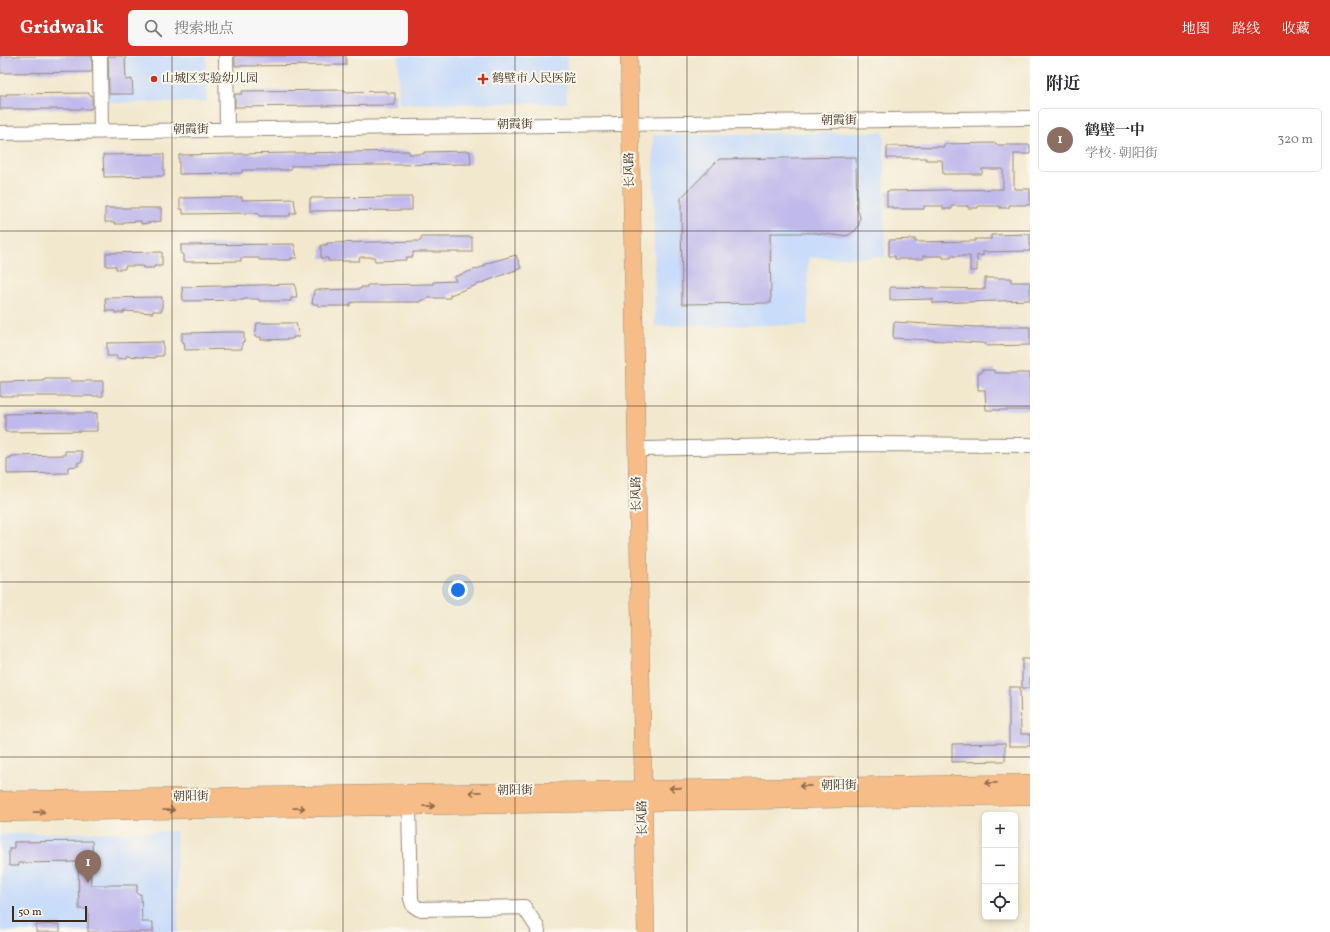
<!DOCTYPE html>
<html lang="zh">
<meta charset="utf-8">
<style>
body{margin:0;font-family:Vollkorn,"Noto Serif SC",serif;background:#f7f7f7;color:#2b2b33}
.controls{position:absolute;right:12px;bottom:12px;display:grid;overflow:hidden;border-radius:6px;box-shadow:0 2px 6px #0003}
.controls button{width:36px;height:36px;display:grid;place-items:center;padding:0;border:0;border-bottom:1px solid #e1e1e2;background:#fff;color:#2b2b33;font:20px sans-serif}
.scale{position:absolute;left:12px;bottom:10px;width:75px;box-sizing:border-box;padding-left:4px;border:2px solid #3b2a1e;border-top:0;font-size:11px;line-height:14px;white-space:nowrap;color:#3b2a1e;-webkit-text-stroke:3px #fbf7ec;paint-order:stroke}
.you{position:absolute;left:458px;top:534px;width:14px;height:14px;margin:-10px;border:3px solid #fff;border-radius:50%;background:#1a73e8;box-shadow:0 0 0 6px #1a73e833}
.badge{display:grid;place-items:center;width:26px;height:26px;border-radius:50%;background:#d93025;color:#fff;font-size:13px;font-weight:700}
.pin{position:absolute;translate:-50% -33px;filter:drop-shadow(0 1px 2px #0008)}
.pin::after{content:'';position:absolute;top:21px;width:14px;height:12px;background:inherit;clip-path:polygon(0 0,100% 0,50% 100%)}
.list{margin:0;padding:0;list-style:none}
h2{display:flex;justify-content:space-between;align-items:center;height:52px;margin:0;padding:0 16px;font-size:17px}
h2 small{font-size:13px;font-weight:400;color:#7c7c81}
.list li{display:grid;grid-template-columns:26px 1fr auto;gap:12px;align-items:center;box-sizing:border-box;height:64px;margin:0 8px 8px;padding:0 8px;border:1px solid #e1e1e2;border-radius:6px}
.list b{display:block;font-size:15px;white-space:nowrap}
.list p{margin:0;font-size:13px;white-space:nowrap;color:#7c7c81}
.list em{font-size:13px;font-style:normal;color:#7c7c81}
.icon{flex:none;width:22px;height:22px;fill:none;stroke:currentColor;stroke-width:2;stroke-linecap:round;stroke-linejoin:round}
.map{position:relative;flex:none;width:1030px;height:876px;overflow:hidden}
header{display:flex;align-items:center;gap:24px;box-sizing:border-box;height:56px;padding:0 20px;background:#d93025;color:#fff}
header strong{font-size:19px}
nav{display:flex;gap:22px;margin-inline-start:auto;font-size:14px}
.search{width:280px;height:36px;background:#f7f7f7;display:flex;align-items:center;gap:10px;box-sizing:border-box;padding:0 14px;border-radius:6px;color:#7c7c81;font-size:15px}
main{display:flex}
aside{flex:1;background:#fff}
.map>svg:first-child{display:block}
.built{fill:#c9dcf9}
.building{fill:#c0b9ec}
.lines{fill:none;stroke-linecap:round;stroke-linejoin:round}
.minor-casing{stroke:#968976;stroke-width:16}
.major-casing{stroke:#968976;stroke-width:18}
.minor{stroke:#fff;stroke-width:14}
.major{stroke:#f7bd88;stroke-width:17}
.oneway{stroke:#906c4e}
.grid{fill:none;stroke:#3b2a1e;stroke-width:1;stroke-opacity:0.55}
.poi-dot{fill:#c8321e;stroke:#fbf7ec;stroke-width:1.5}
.labels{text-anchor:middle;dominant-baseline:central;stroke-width:4;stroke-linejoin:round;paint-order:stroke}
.poi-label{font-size:12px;fill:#3b2a1e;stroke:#fbf7ec;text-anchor:start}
.street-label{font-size:12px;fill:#3b2a1e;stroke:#fbf7ec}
</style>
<header>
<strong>Gridwalk</strong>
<div class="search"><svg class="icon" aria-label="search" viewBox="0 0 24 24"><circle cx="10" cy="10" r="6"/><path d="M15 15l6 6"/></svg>搜索地点</div>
<nav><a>地图</a><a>路线</a><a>收藏</a></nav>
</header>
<main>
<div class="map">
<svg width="1030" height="876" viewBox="0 0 1030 876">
<rect width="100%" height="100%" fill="#fbf7ec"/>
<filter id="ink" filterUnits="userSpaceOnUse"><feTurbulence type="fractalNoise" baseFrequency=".025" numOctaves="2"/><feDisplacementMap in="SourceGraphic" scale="8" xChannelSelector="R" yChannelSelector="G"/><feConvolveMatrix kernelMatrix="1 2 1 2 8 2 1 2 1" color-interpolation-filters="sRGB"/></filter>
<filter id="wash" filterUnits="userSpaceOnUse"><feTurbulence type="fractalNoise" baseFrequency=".012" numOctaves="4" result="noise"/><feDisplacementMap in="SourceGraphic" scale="16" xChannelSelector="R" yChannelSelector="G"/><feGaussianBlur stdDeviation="0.9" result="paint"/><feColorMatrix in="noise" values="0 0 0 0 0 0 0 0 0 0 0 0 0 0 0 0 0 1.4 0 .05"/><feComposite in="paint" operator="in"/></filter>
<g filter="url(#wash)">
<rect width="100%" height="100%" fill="#f2e8ce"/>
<path class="built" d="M102,0H206L207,46L102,47Z
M398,0H567V47L399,48Z
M884,76L885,201L808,202V269L655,270L653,79Z
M176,775L178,876H0V778Z"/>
<g id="blocks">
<path class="building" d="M0,0H92V16L0,17Z
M108,0H125L126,24L132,23L133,38H109Z
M235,0H346V9L235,10Z
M345,34V36L387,35V37H395V49L235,51V38H242V35Z
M89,37V39H92V52L89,53H0V40H6V38Z
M996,87V89H1030V98H1014V133H1030V149H1009V152H1000V150H978V152H968V150H952V153H943V150H924V153H893V151H887V135L1003,133V113H982V118H943L942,104H926V102H887V90L944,91V88Z
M409,95V98H424V96L470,95L471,108L291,110V114H242V117L179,118V99Z
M164,98V120L104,121L103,99Z
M856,101L857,152L860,161L859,169L856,174L849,179L842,180L815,177H770L771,247L682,248L681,142L719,103Z
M242,141V144L294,143L296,157H290V160H259V158L253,157L183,158V153H180V142Z
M412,141V154L310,155V142Z
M105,152H161V165L141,168V165L124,166V168H115V166H105Z
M1030,178V195L983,196V200L977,199V215H970V200H951V202H943V200H923V203H895V200H889V184L915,183V186L975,185V183H991V179Z
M421,181H472V196H413V201H406V204L375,205L374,201H360L359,205H328V202H321V189H327V187L421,185Z
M294,188L297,202H291V204H259V202H241V205L183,206V198H181V189Z
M162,196V210H154V212H143V210H125V213H116V210H106V197Z
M516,199L521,212L450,239V242H426V244H421V246H356L350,247V250H318V248H312L314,234L361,233V231H367V229L429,228H433V226L456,225L454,221L485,210V208L494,205Z
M985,222H1011V226H1030V244L933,247V243L890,244V231L985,233Z
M295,228L297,242H291V245H259V243H244V244L183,245L182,231Z
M162,241V255H153V257L124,255V257H115V255H106L105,242Z
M894,266L976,271H1030V289L986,290V288L981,287L893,282Z
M257,267H296L299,281H293V283L261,284V281H255Z
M228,276H244V286H242V293L185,294L184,286H182V277Z
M163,286V300H155V302L126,300V302L117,303V300H107V287Z
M981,314H994V317H1030V354H986L985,334H978V317H981Z
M44,323H70V325H103V340H0V326L44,325Z
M73,357H97V375L5,376V358Z
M65,395H82V406H78V410L68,411V417L7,418V402H11V400L65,399Z
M1022,603H1030V632H1022Z
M1009,631H1020L1021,678H1030V690H1009Z
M1005,687V705L952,706V688Z
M92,785L93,806H90L91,829H137V838H141L142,866H153V876H88V853H79L78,806L18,807L19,810H9V792H14V786Z
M60,868V876H36V869Z"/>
</g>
</g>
<g filter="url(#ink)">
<use href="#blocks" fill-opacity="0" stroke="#968976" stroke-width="1"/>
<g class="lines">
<defs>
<path id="minor" d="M100,0L101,75
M226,0L227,73
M0,77L1030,62
M646,393L861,388L1030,389
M409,750L411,843L413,849L419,853L524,851L537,871L538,876"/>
<path id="major" d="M629,0L646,876
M0,744L1030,727
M0,757L1030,740"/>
</defs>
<use href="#minor" class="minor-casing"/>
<use href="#major" class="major-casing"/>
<use href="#minor" class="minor"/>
<use href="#major" class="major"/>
</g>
<defs><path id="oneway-shaft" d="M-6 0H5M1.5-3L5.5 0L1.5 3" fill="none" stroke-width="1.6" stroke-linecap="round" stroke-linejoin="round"/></defs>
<g class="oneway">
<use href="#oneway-shaft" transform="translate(991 727) rotate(179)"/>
<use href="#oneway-shaft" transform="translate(805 730) rotate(179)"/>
<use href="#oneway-shaft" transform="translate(675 732) rotate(179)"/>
<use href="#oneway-shaft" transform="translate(475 736) rotate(179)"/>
<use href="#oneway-shaft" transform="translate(429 750) rotate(-1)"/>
<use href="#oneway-shaft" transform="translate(299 752) rotate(-1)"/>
<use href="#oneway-shaft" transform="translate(169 754) rotate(-1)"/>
<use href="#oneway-shaft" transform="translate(39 756) rotate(-1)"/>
</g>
</g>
<path class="grid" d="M172,0V876M343,0V876M515,0V876M687,0V876M858,0V876M0,175H1030M0,350H1030M0,526H1030M0,701H1030"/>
<g class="poi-dot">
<circle cx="154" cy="23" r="4"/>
<path d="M481 17h4v4h4v4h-4v4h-4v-4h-4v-4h4z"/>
</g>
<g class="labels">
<g class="poi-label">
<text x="162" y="23">山城区实验幼儿园</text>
<text x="492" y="23">鹤壁市人民医院</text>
</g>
<g class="street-label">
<text transform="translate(839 65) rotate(-1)">朝霞街</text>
<text transform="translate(515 69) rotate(-1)">朝霞街</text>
<text transform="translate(191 74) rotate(-1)">朝霞街</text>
<text transform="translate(630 114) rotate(-91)">长风路</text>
<text transform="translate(637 438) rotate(-91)">长风路</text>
<text transform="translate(839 730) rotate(-1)">朝阳街</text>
<text transform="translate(515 735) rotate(-1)">朝阳街</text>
<text transform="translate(191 741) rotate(-1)">朝阳街</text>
<text transform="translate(643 762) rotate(-91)">长风路</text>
</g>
</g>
</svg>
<div class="controls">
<button>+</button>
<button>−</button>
<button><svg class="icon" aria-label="locate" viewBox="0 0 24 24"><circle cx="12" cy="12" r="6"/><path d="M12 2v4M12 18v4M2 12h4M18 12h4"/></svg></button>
</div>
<div class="scale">50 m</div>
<div class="you"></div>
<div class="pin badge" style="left:88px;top:827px;background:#8d6e63">1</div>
</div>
<aside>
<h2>附近<small></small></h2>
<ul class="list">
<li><span class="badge" style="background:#8d6e63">1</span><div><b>鹤壁一中</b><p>学校 · 朝阳街</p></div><em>320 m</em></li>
</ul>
</aside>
</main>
